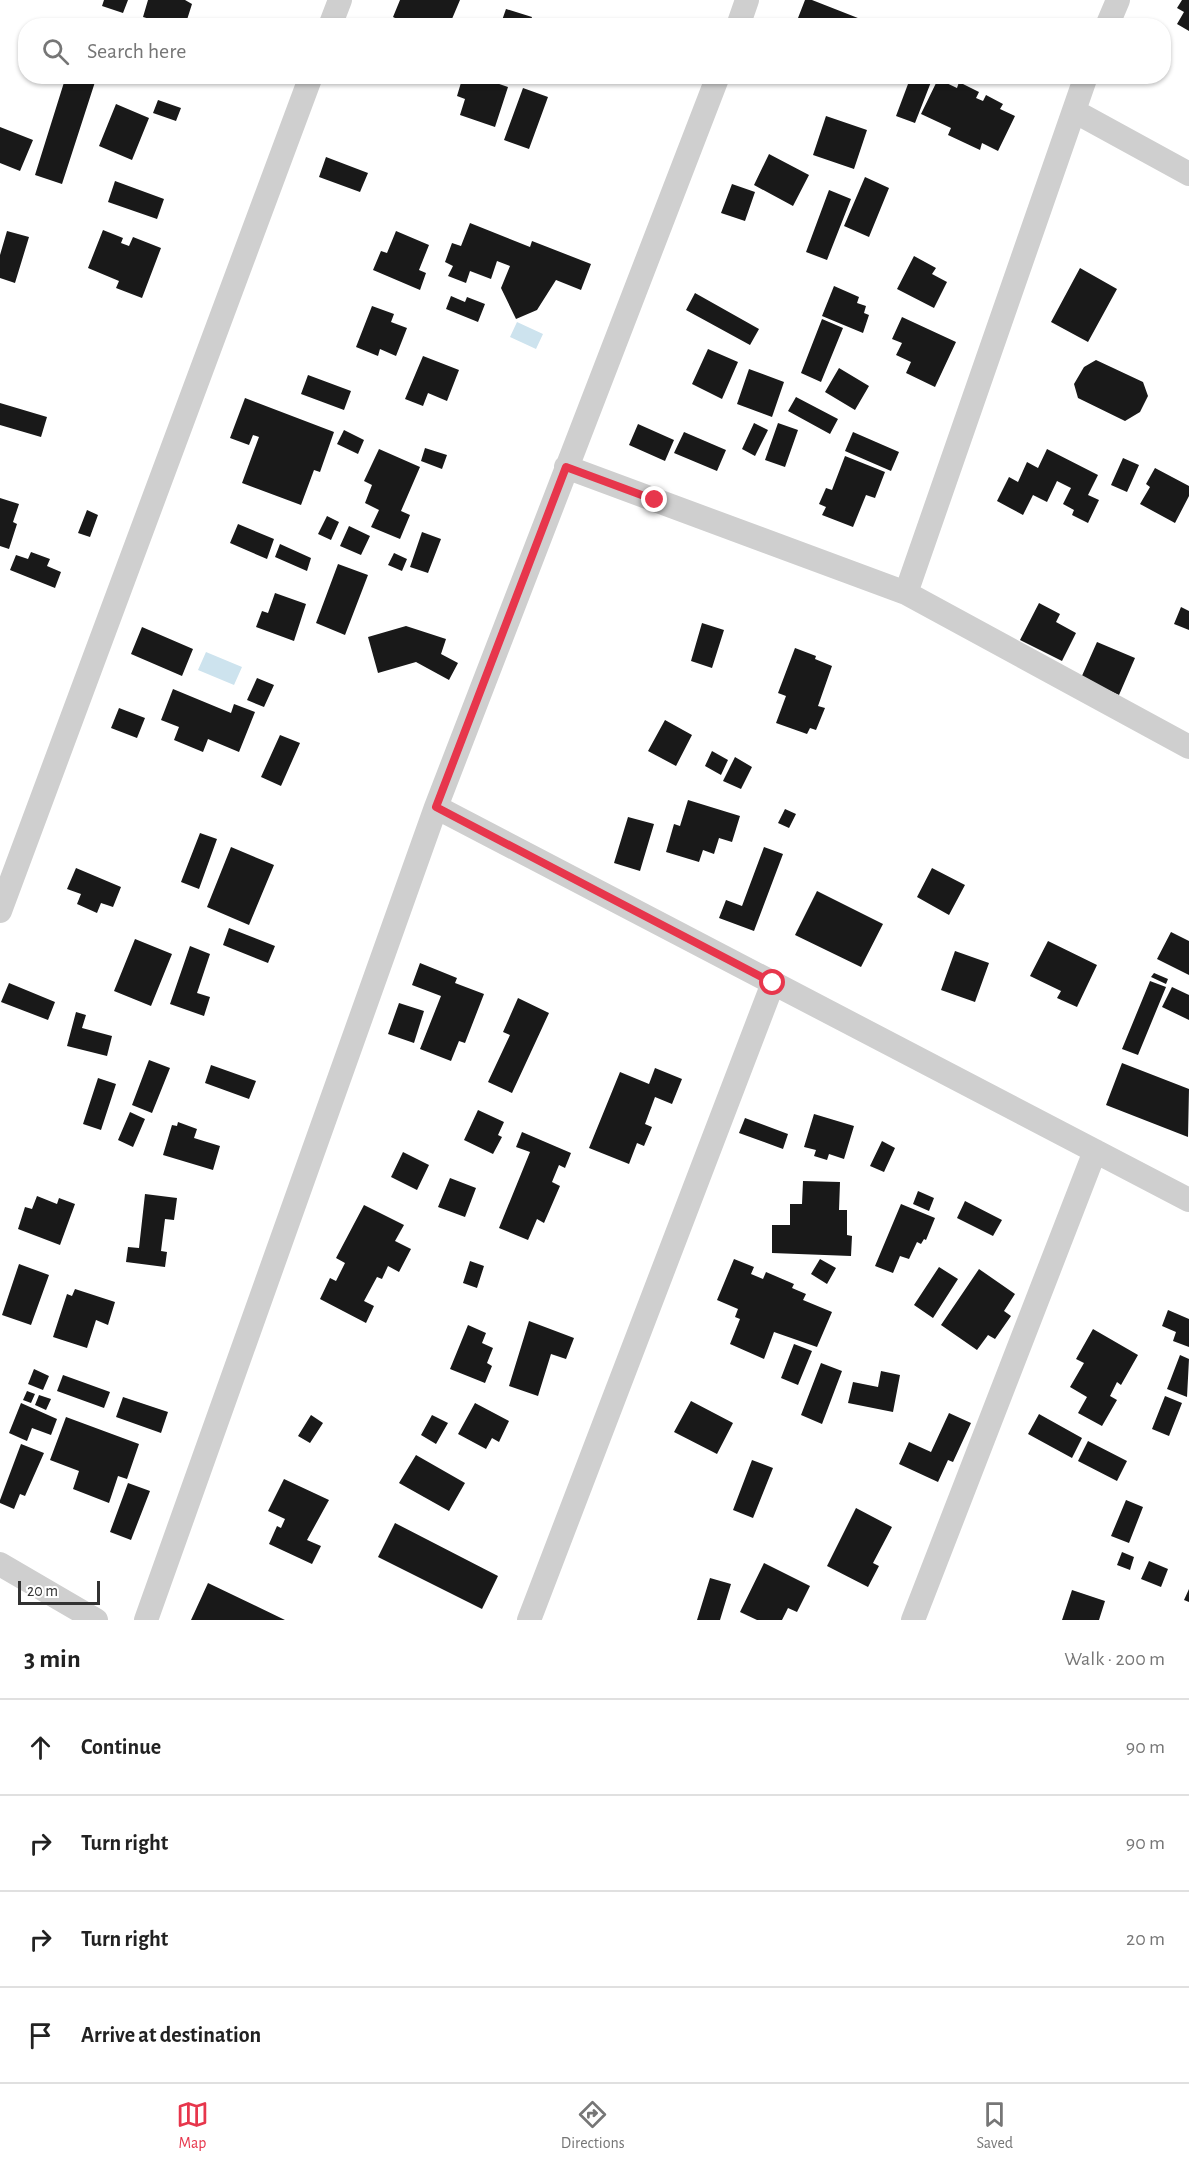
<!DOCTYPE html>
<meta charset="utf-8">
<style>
body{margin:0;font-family:"Alegreya Sans",sans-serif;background:#f2f2f2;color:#222}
.scale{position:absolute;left:18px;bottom:15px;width:82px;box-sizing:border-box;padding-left:6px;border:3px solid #323232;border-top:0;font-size:16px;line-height:21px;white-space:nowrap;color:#323232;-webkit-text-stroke:4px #fff;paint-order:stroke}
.stop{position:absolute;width:18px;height:18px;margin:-14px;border:4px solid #e7364c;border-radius:50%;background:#fff}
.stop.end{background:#e7364c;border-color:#fff;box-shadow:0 2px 6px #0008}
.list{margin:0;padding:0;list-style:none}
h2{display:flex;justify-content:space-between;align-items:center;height:78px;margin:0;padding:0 24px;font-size:26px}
h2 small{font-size:20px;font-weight:400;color:#767676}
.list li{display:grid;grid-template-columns:39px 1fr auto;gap:18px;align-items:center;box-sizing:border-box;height:96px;padding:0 24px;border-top:2px solid #e0e0e0}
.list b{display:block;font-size:22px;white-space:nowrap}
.list em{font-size:20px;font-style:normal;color:#767676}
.icon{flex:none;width:33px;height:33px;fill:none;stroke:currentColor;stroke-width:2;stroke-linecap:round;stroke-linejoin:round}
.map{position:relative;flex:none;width:1189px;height:1620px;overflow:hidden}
.search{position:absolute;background:#fff;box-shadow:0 2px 4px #0004;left:18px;right:18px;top:18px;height:66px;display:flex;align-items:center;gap:15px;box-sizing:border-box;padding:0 21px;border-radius:24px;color:#767676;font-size:22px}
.sheet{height:462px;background:#fff}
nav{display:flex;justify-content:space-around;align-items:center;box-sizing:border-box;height:84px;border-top:2px solid #e0e0e0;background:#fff;font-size:16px;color:#767676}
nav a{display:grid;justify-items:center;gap:3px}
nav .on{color:#e7364c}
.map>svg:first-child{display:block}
.water{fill:#cde3ee}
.building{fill:#191919}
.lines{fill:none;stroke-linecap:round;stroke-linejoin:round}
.street{stroke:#cfcfcf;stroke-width:24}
.route{stroke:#e7364c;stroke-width:8}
</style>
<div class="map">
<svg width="1189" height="1620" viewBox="0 0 1189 1620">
<rect width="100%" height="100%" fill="#fff"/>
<path class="water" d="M517,322L543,334L536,349L510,337Z
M206,652L242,667L234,685L198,670Z"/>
<path class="building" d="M104,0H128L123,13L102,6Z
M148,0H185L192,4L185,26H173L143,17Z
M400,0H460L449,26H411L393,17Z
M805,0H812L863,20L861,26H804L805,21L798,18Z
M1182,0H1189V31L1177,24L1184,12L1177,8Z
M506,9L532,17L529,26H500Z
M64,18L82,25V26H61Z
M66,76L95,82L62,184L35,175Z
M463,76H476L508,87L495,127L460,115L465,99L457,96Z
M911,76L931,82L915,123L896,116Z
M938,79L957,88L959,82L979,92L976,98L983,101L986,95L1003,104L1000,109L1015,116L998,151L982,143L980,150L948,135L951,128L921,114Z
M523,88L548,97L529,149L504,140Z
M158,100L181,108L176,121L153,113Z
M116,104L149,118L132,160L99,146Z
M826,116L867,130L854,169L813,155Z
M0,127L33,140L20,171L0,163Z
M769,154L809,175L793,206L754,185Z
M326,157L368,173L360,192L319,177Z
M865,177L889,188L869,237L844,226Z
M115,181L164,199L157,219L108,202Z
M732,184L755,192L745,221L721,213Z
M829,190L851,199L827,260L806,252Z
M470,223L530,247L532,241L591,264L581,290L556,280L537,310L516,319L501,288L510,266L497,261L491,279L470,271L466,283L448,276L453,266L445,262L452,243L461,246Z
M103,230L123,238L121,243L129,246L133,237L161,248L142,298L116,288L119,281L88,268Z
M7,231L29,237L15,283L0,278V255Z
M396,231L429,245L419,270L426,273L420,290L373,270L381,251L387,253Z
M914,256L936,268L932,274L947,282L934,308L897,289Z
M1080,268L1117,289L1088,342L1051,322Z
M834,286L859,297L857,303L866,306L864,313L869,315L863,333L822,316Z
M695,293L759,329L750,345L686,310Z
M451,296L465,302L467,297L485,304L478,322L446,309Z
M372,306L394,314L391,322L407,328L396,356L380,349L378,356L356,347Z
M902,317L956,342L935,387L906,373L911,362L896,355L902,343L892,339Z
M822,319L843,328L821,382L801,373Z
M708,349L738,362L722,399L692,384Z
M423,356L459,370L447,401L428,393L423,406L405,399Z
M1096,360L1143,382L1148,396L1140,412L1125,421L1078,398L1074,384L1084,367Z
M839,368L869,386L855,410L825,392Z
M749,369L784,382L772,417L737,404Z
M308,375L351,391L344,410L301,394Z
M796,397L838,419L830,434L788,411Z
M245,398L334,432L320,472L314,470L301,505L242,483L259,437L253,435L249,445L230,438Z
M0,403L47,417L41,437L0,425Z
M754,423L768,430L755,456L742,449Z
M778,423L798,430L785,467L765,460Z
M638,424L674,440L665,461L629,445Z
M344,430L364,440L358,454L337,444Z
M684,432L726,450L717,471L674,453Z
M853,432L899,452L891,471L845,451Z
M425,448L447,455L442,469L421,461Z
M379,449L420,467L401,511L410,515L400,539L371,527L379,510L365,503L372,485L364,481Z
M1047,449L1098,475L1088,495L1099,500L1088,523L1072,515L1074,510L1063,504L1071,488L1057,481L1047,502L1033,495L1023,515L997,501L1009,477L1018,482L1027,462L1038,468Z
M845,456L885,472L875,498L866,495L853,527L822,515L826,507L819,504L826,488L832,490Z
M1123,458L1139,465L1127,492L1111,485Z
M1155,468L1189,486V496L1175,523L1140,504L1150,487L1146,484Z
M0,498L19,504L13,522L17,524L9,549L0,546Z
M87,510L98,515L90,537L78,533Z
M327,516L339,522L331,540L318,534Z
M238,524L274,539L267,559L230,543Z
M349,526L370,536L361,555L340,546Z
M422,532L441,539L428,573L410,567Z
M280,544L311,558L307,571L275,557Z
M31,552L50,559L47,566L61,572L55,588L10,570L16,555L28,559Z
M394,553L407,559L402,571L388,565Z
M338,564L368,575L345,635L316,623Z
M275,593L306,604L294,641L256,627L262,611L268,613Z
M1039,603L1060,614L1056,622L1076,633L1062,661L1020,640Z
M1181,607L1189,611V630L1174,624Z
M702,623L724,630L712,668L691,661Z
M406,626L446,639L441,654L458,663L449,680L416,662L378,673L368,637Z
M142,627L193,649L182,676L131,654Z
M1097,642L1135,658L1119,695L1081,678Z
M795,648L816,656L815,659L832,666L818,706L825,708L816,730L810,728L807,734L776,723L786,696L778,693Z
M257,678L274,685L264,707L247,700Z
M173,689L231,713L234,704L255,712L239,752L208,739L203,752L174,740L179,727L161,720Z
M119,708L145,718L137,738L111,728Z
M665,720L692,735L676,766L648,751Z
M280,735L300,743L281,786L261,777Z
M712,751L728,760L721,775L705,766Z
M735,757L752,767L741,789L723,781Z
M688,800L740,816L732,842L719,838L714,854L703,850L699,862L666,852L674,824L680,826Z
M785,809L796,814L789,828L778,823Z
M628,817L654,824L640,871L614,863Z
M200,833L217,839L199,889L181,882Z
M231,847L274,865L249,925L207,907Z
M764,847L783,854L754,931L719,918L726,900L742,906Z
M76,868L121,887L113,907L101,903L97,913L77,904L81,894L67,889Z
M932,868L965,885L949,915L917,897Z
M817,891L883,924L861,967L795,935Z
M229,928L275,946L268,963L223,945Z
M1171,932L1189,941V975L1157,959Z
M135,939L172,954L151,1006L114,991Z
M1048,941L1097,965L1077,1007L1057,998L1061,991L1030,976Z
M190,946L210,954L197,993L210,997L204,1016L170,1004Z
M955,951L989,963L975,1002L941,990Z
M420,963L457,978L455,983L484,994L465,1043L459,1041L451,1061L420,1049L441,996L412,985Z
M1154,973L1168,979L1166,984L1151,977Z
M1150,981L1166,987L1138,1055L1122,1049Z
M9,983L55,1002L48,1020L1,1002Z
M1172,987L1189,995V1020L1162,1007Z
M518,998L549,1013L512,1093L488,1082L510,1035L503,1032Z
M399,1003L424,1011L414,1043L388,1034Z
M76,1012L86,1015L82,1028L112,1036L107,1056L67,1046Z
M149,1060L170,1068L152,1113L132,1105Z
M1122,1063L1189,1089L1188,1137L1106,1105Z
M211,1065L256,1081L249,1099L205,1083Z
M655,1068L682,1079L672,1104L655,1097L645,1124L652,1127L644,1146L637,1143L629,1164L589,1148L620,1072L649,1084Z
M98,1078L116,1084L101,1130L83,1124Z
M478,1110L504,1122L498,1135L502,1137L493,1154L464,1140Z
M130,1112L145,1119L133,1147L118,1140Z
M814,1114L854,1126L844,1159L829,1154L827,1160L814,1156L816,1150L804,1147Z
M745,1118L788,1134L783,1149L739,1133Z
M178,1122L197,1129L194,1138L220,1146L213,1170L163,1155L172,1125L177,1126Z
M522,1132L571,1153L565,1168L559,1165L552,1182L560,1186L544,1223L537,1219L528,1240L499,1228L530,1152L516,1147Z
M882,1141L895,1148L884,1172L870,1166Z
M403,1152L429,1165L417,1190L391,1177Z
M450,1178L476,1188L465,1217L438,1207Z
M803,1181L840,1182L839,1210H847V1235L852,1236L851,1256L772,1253V1225H790V1204H802Z
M918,1191L934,1198L929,1211L913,1204Z
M145,1194L177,1198L174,1220L165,1219L161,1251L167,1252L165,1267L126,1262L128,1247L139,1248Z
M37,1196L57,1204L59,1198L75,1204L60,1245L18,1229L25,1207L32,1209Z
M965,1201L1002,1220L993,1236L957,1218Z
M901,1204L935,1218L926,1240L924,1239L921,1244L917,1242L909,1259L900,1256L893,1273L875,1266Z
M364,1205L404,1225L395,1241L411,1249L399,1272L388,1266L382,1279L377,1277L364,1301L374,1306L366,1323L320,1299L330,1278L336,1281L345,1263L336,1258Z
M734,1259L754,1267L751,1274L763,1279L766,1272L794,1284L792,1288L806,1294L803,1300L832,1312L817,1347L774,1332L764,1359L730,1344L740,1319L735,1317L738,1309L717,1300Z
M820,1259L836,1268L827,1284L811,1274Z
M470,1261L484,1266L477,1288L463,1283Z
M19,1264L49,1275L31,1325L2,1315Z
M939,1267L958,1279L933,1318L914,1305Z
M979,1269L1015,1294L1004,1311L1011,1316L995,1339L988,1335L977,1350L941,1325Z
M75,1289L115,1302L108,1325L96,1320L87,1348L53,1337L67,1294L72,1296Z
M1168,1310L1189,1319V1347L1173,1341L1176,1332L1162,1326Z
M529,1321L574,1338L566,1359L551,1354L538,1396L509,1386Z
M468,1325L486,1333L482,1343L493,1348L487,1363L492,1366L485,1383L450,1369Z
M1093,1329L1138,1355L1121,1385L1117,1382L1110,1396L1117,1400L1102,1426L1078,1413L1087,1397L1070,1387L1084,1363L1076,1359Z
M794,1344L812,1351L798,1385L781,1378Z
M1180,1355L1189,1359L1187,1397L1167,1389Z
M821,1363L842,1371L822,1424L801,1415Z
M34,1369L49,1376L43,1390L28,1384Z
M881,1371L900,1375L893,1412L848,1403L853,1382L878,1387Z
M63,1375L110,1392L104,1408L57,1391Z
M27,1391L35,1394L31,1403L23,1400Z
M39,1395L51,1399L46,1410L35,1405Z
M1165,1396L1182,1403L1169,1436L1152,1429Z
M123,1397L168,1412L161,1433L116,1417Z
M691,1401L733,1423L717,1454L674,1432Z
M21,1403L57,1419L51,1435L32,1428L27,1441L9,1433Z
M475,1403L509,1421L499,1442L492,1438L486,1449L458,1434Z
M949,1413L971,1423L953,1462L948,1460L938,1482L899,1464L909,1442L931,1452Z
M1039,1414L1082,1438L1072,1458L1028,1434Z
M311,1415L323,1423L310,1443L298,1436Z
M432,1415L448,1423L436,1444L421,1435Z
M66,1417L139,1444L127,1479L118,1476L109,1503L73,1489L79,1471L50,1460Z
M1088,1441L1127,1461L1117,1481L1078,1461Z
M21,1444L44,1453L25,1496L20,1494L14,1509L0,1503V1500Z
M416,1455L465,1483L449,1511L399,1483Z
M752,1460L773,1468L753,1518L733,1510Z
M284,1479L329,1500L307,1540L321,1546L312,1564L269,1544L277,1526L281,1528L285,1519L268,1511Z
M128,1483L150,1491L131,1540L110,1532Z
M1126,1500L1143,1507L1129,1543L1111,1536Z
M856,1508L892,1527L873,1563L879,1566L868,1587L827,1566Z
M395,1523L498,1576L482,1609L378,1557Z
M1122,1552L1134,1557L1130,1570L1117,1565Z
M1149,1561L1168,1569L1161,1587L1141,1579Z
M764,1563L810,1586L797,1612L788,1608L782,1620H757L740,1612Z
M710,1578L731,1584L720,1620H697Z
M208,1583L285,1620H191Z
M1189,1589V1602L1184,1600Z
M1072,1590L1105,1601L1099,1620H1062Z"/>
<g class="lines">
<path class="street" d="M330,26L340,0
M738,26L747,0
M1107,26L1118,0
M1074,111L1189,174
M566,467L906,593L1189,747
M906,593L1086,76
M436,807L1189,1200
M0,911L311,76
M0,1564L96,1620
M146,1620L436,807L718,76
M529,1620L773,983
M913,1620L1095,1151"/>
</g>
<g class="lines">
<path class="route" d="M655,500L566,467L436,807L773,983"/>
</g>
</svg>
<div class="scale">20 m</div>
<div class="stop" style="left:773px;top:983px"></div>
<div class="stop end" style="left:655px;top:500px"></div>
<div class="search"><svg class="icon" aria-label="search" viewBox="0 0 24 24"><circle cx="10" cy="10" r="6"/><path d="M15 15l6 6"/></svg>Search here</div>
</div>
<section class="sheet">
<h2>3 min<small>Walk · 200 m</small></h2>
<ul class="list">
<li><svg class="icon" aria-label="ahead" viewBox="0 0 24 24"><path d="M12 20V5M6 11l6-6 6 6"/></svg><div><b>Continue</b></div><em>90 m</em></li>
<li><svg class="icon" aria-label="right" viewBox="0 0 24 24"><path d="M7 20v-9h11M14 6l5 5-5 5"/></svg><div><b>Turn right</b></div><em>90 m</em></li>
<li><svg class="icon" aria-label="right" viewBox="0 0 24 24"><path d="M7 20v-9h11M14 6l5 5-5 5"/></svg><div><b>Turn right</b></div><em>20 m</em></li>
<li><svg class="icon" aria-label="arrive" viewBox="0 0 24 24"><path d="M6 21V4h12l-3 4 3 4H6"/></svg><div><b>Arrive at destination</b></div></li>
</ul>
</section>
<nav>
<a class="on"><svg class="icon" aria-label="map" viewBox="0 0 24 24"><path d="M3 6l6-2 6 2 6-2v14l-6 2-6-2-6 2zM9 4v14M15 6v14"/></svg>Map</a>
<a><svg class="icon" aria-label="directions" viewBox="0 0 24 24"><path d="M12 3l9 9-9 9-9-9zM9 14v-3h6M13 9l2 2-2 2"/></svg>Directions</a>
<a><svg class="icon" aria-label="saved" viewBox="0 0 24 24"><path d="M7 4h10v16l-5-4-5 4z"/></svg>Saved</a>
</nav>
